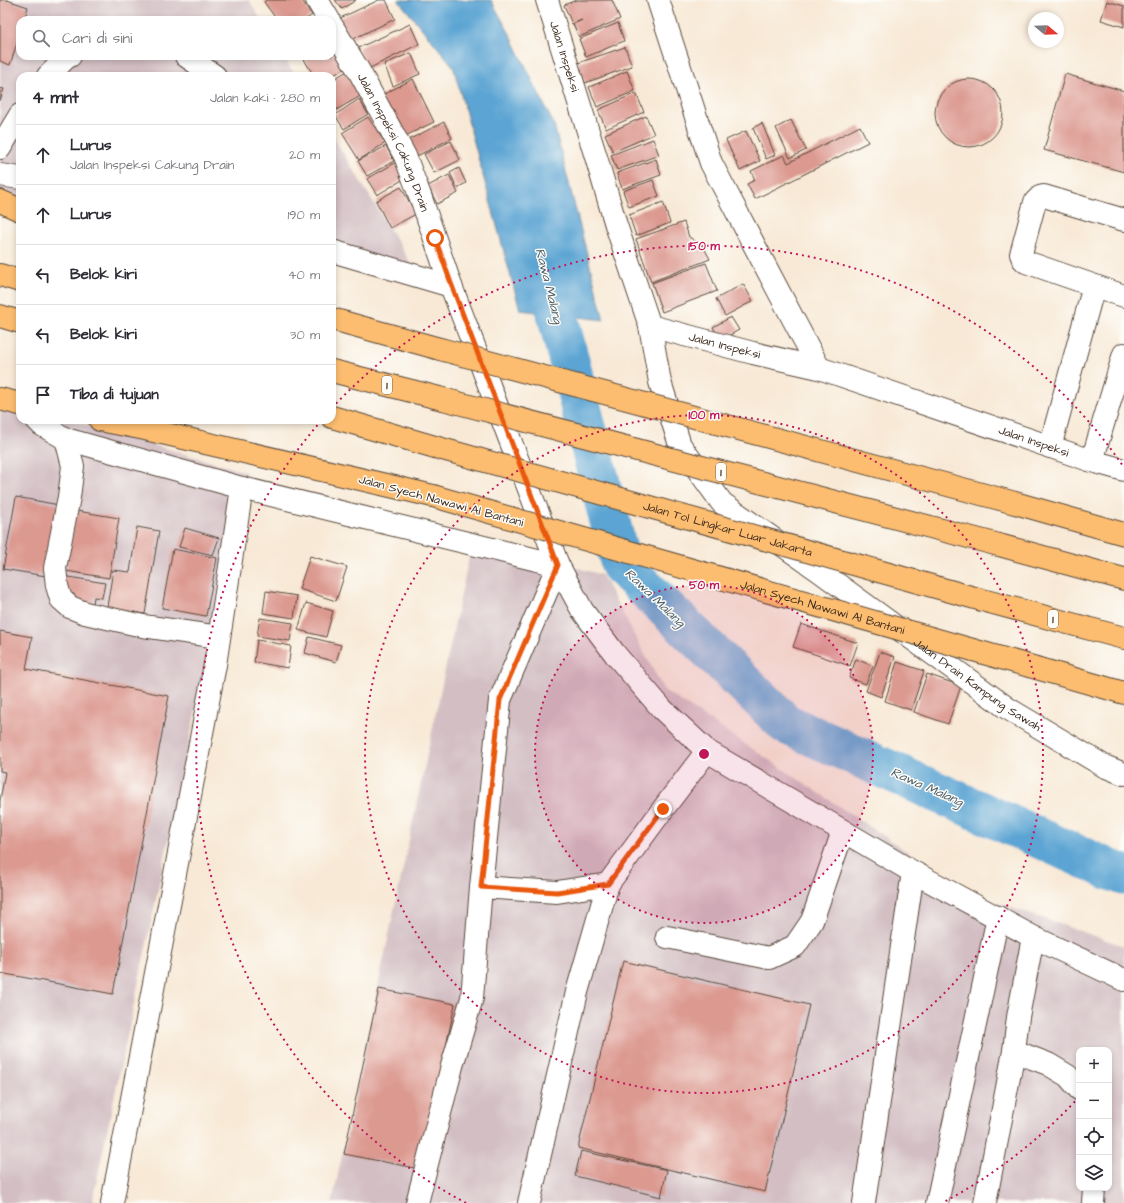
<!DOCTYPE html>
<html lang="id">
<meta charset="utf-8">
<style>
body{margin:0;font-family:"Architects Daughter",sans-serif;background:#f2f2f3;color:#2b2b33}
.controls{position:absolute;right:12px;bottom:12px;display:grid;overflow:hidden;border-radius:8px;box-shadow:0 2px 6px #0003}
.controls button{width:36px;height:36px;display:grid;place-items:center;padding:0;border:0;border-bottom:1px solid #e1e1e2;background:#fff;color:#2b2b33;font:20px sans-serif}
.compass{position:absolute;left:1028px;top:12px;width:36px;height:36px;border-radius:50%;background:#fff;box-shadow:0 2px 6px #0003;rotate:109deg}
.stop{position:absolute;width:12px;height:12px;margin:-9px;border:3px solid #ea580c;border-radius:50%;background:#fff}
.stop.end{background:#ea580c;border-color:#fff;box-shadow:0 1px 4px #0008}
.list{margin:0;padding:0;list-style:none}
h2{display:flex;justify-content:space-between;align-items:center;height:52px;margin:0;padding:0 16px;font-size:17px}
h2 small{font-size:13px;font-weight:400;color:#7c7c81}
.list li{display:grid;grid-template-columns:26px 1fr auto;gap:12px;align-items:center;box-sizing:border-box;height:60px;padding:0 16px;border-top:1px solid #e1e1e2}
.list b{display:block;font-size:15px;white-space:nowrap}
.list p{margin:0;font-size:13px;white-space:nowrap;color:#7c7c81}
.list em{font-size:13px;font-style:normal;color:#7c7c81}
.icon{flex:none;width:22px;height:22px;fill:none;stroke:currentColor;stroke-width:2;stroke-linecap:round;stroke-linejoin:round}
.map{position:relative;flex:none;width:1124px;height:1203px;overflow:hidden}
.search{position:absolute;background:#fff;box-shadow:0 2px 6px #0003;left:16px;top:16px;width:320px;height:44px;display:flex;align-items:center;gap:10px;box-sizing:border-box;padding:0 14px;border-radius:12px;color:#7c7c81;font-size:15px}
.panel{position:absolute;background:#fff;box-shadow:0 2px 6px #0003;left:16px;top:72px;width:320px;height:352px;border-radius:12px}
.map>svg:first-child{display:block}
.industrial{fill:#d2bec3;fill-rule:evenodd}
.water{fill:#5ba4d3;stroke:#4b6778}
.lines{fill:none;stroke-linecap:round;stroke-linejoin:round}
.river{stroke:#5ba4d3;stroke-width:41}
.building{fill:#dc9990}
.minor-casing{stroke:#57473a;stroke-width:24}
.highway-casing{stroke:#57473a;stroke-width:24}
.minor{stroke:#fff;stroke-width:22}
.highway{stroke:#fcbd6f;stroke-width:22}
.highway-bridge-casing{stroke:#57473a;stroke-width:24;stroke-linecap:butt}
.highway-bridge{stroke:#fcbd6f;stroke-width:22}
.route{stroke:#ea580c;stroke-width:5}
.ring{fill:none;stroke:#c2185b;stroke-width:2;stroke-dasharray:2 4}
.labels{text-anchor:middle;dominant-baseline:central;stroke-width:3;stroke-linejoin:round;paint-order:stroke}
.shield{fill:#fdfcf7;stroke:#75695f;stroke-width:1}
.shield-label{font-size:11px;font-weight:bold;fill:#3b2a1e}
.street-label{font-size:12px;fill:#3b2a1e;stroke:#fdfcf7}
.water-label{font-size:13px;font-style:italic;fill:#485b66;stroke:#fdfcf7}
.centre{fill:#c2185b;stroke:#fdfcf7;stroke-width:2}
.ring-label{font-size:12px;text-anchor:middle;font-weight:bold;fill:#c2185b;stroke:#fdfcf7;stroke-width:3;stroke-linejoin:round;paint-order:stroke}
</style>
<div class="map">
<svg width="1124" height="1203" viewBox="0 0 1124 1203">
<rect width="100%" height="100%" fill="#fdfcf7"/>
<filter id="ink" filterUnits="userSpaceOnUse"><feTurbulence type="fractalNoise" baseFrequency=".025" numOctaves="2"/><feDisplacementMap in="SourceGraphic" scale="8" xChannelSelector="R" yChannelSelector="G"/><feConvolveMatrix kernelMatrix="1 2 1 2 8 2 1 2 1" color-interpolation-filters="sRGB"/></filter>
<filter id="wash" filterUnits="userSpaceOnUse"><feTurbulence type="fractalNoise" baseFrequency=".012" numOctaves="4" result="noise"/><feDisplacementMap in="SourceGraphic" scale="16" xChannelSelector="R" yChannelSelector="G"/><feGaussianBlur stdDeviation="0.9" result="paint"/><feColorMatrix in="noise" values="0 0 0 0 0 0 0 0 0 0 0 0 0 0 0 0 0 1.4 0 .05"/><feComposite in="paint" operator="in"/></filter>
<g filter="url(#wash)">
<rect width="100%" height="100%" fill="#f8e9d6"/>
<path class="industrial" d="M0,0H249L261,20H20V56H283L296,76H20V204L0,200Z
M332,135L423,283L332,265Z
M0,400L20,406V420H68L246,472L92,1203H0Z
M473,538L602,575L664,690L971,894L1124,946V1203H332ZM1079,1050H1109V1188H1079Z"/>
<path class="water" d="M398,0H491L510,34L554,125L604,320L520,310L453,66Z"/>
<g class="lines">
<path class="river" d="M543,259L621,565L786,724L1108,869L1124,875"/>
</g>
<g id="blocks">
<path class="building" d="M0,0H7L28,7L24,20H20V34L10,65L0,61Z
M266,0H302L312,15L305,20H277L264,2Z
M335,0H356L342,9Z
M379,0H386L395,19L346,42L336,20Z
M576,0H612L620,19L579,37L573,24L582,20L572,24L564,5Z
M1107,1L1124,6V27L1101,20Z
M618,23L624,41L586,57L579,39Z
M410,24L419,44L368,69L358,48Z
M332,43L347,67L332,76H314L302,56H332Z
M625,47L632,66L585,83L578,63Z
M411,53L420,74L393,86L384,64Z
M349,70L362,95L333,112L332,80Z
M627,71L635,91L597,107L589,87Z
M1065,74L1124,91V172L1044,150Z
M413,79L434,122L401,138L380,96Z
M935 113a34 34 0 1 1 68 0a34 34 0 1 1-68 0Z
M0,88L4,89L0,101Z
M636,93L644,112L606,129L598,110Z
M359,99L368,114L344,129L335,115Z
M646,116L654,134L613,152L605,134Z
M368,117L385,143L359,160L342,133Z
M791,120L806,150L790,158L776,128Z
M444,122L452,138L415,157L406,141Z
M762,123L775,155L766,159L753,128Z
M860,126L868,142L755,199L747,184L755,180L751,171L784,155L788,163Z
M746,131L760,161L740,171L726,140Z
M653,139L659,155L617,170L611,155Z
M451,141L460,160L434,173L424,154Z
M386,146L394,161L367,176L358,161Z
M656,159L661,175L622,189L617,173Z
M395,163L404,179L377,195L367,179Z
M459,168L466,183L457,188L450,173Z
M449,175L458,193L437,204L428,186Z
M653,180L659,196L629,207L623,191Z
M401,187L416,214L390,228L376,201Z
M663,202L670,223L636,236L629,215Z
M684,222L689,237L703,246L710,259L651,282L636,239Z
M706,263L717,291L662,312L652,283Z
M743,284L753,301L725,316L716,299Z
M731,317L739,330L720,340L713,327Z
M16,497L59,505L46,576L3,569Z
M77,511L119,518L109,578L66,571Z
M137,527L159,531L145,614L107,607L113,570L130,572Z
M185,528L219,538L213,555L179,547Z
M173,549L217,558L206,616L162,608Z
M310,556L347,567L336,601L299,589Z
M63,576L105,583L102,598L94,597L93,604L73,601L74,594L60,592Z
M266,591L297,596L294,618L263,613Z
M306,603L333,611L326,637L298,630Z
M260,618L293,623L290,641L257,636Z
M801,624L858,643L850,666L793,647Z
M0,631L32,637L26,669L169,696L113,994L0,973V801L5,772L0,771Z
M309,637L341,645L336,662L305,653Z
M257,640L291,646L288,668L254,662Z
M880,652L895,657L881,697L866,691Z
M856,659L873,666L866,684L849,678Z
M897,662L924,671L911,710L885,701Z
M927,674L961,686L948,724L914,712Z
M623,961L809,1005L765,1192L578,1148Z
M379,989L455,1004L420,1169L344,1154Z
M581,1151L667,1170L661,1197L575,1176Z"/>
</g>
</g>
<g filter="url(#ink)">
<use href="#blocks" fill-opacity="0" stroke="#57473a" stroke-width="1"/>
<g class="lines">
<defs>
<g id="minor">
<path d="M317,0L329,20"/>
<path id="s1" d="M547,0L596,157L616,225L650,326L753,353L819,368L1092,461L1124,470"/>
<path d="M658,0L711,163L819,368"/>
<path id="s2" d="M332,26L359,71L405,156L422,201L451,286L558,565L582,610L615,654L662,709L707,751L913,872L1033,937L1124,980"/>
<path d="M186,56L215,76"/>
<path d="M48,76L66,58L70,56"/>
<path d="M0,148L20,115"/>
<path d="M0,175L20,178"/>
<path d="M1124,220L1044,196L1040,197L1035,202L1021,254L1023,259L1026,262L1124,296"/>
<path d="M332,251L451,286"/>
<path id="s3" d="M650,326L660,382L680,445L722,503L818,570L1007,708L1104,766L1124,774"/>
<path d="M37,420L42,425L66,439L242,488L558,565"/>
<path d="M66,439L73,466L69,497L55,568L57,586L61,599L70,607L85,613L143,626L219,637"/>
<path d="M1050,447L1094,286"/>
<path d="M1092,461L1124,354"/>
<path d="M481,887L500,700L558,565"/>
<path d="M667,937L769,958L795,946L812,921L843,831"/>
<path d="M1033,937L1018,1017L1014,1051L1048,1064L1068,1076L1079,1089"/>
<path d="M112,1203L215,665L242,488"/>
<path d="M417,1203L452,1066L472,998L481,887L557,892L608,884"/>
<path d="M529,1203L577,992L608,884L663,809L707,751"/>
<path d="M864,1203L913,872"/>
<path d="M937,1203L998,917"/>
<path d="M985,1203L1014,1051"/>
<path d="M1093,1203L1094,1188"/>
</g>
<path id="highway" d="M0,201L20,210
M0,275L20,281
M0,316L20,322
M332,319L440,349
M332,371L443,399
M0,399L20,404
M332,417L435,447
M100,420L145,429L433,496
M1015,503L1124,534
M999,545L1124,579
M982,600L1124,638
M973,650L1124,693"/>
</defs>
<use href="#minor" class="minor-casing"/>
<use href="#highway" class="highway-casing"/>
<use href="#minor" class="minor"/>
<use href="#highway" class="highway"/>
<defs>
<g id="highway-bridge">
<path d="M440,349L1015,503"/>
<path d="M443,399L999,545"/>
<path id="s4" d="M435,447L982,600"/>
<path id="s5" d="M433,496L973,650"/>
</g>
</defs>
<use href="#highway-bridge" class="highway-bridge-casing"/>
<use href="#highway-bridge" class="highway-bridge"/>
</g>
</g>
<g class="lines" filter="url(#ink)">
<path class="route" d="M435,238L452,286L558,565L500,700L481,887L557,892L608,884L663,809"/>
</g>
<circle cx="704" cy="754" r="169" fill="#c2185b" fill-opacity=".12"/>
<g class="ring">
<circle cx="704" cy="754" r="169"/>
<circle cx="704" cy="754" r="339"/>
<path d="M1079 1097A508 508 0 0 1 942 1203M466 1203A508 508 0 0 1 321 421M332 408A508 508 0 0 1 1123 466"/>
</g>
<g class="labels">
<g class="shield">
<rect x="382" y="376" width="10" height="18" rx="3"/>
<rect x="716" y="463" width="10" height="18" rx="3"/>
<rect x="1048" y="610" width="10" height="18" rx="3"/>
</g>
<g class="shield-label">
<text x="387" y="385">1</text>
<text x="721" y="472">1</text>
<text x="1053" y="619">1</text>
</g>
<g class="street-label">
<text stroke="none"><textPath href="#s1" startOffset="59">Jalan Inspeksi</textPath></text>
<text stroke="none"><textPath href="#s2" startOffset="132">Jalan Inspeksi Cakung Drain</textPath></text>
<text stroke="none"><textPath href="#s1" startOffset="419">Jalan Inspeksi</textPath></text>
<text stroke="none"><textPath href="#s1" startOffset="743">Jalan Inspeksi</textPath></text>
<text transform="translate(441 501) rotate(15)">Jalan Syech Nawawi Al Bantani</text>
<text stroke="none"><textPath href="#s4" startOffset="304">Jalan Tol Lingkar Luar Jakarta</textPath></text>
<text stroke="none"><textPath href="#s5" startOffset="405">Jalan Syech Nawawi Al Bantani</textPath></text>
<text stroke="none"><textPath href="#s3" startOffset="508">Jalan Drain Kampung Sawah</textPath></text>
</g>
<g class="water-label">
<text transform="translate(549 286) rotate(76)">Rawa Malang</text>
<text transform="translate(655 598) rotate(44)">Rawa Malang</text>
<text transform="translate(927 787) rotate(24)">Rawa Malang</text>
</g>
</g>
<circle cx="704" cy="754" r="6" class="centre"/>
<g class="ring-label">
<text x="704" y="250">150 m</text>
<text x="704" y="419">100 m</text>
<text x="704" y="589">50 m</text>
</g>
</svg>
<div class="controls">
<button>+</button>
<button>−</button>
<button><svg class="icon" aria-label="locate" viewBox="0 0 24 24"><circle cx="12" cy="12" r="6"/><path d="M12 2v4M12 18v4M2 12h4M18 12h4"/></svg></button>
<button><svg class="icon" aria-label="layers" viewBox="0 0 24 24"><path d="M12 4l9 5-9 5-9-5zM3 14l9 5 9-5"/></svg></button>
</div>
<svg class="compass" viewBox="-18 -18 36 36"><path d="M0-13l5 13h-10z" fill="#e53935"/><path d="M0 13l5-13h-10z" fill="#7c7c81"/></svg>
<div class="stop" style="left:435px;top:238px"></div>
<div class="stop end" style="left:663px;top:809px"></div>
<div class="search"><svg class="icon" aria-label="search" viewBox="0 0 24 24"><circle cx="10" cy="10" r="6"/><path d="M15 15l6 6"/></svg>Cari di sini</div>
<section class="panel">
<h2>4 mnt<small>Jalan kaki · 280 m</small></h2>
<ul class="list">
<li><svg class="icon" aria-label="ahead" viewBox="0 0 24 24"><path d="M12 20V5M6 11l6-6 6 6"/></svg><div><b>Lurus</b><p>Jalan Inspeksi Cakung Drain</p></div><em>20 m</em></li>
<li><svg class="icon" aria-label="ahead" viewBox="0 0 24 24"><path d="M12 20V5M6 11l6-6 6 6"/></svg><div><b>Lurus</b></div><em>190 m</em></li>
<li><svg class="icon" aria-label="left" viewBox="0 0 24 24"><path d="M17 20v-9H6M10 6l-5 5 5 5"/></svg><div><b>Belok kiri</b></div><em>40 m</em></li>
<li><svg class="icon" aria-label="left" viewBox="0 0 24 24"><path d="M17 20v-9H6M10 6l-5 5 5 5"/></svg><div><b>Belok kiri</b></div><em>30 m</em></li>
<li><svg class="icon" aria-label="arrive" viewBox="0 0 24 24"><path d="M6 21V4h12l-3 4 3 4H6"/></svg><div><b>Tiba di tujuan</b></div></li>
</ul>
</section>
</div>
